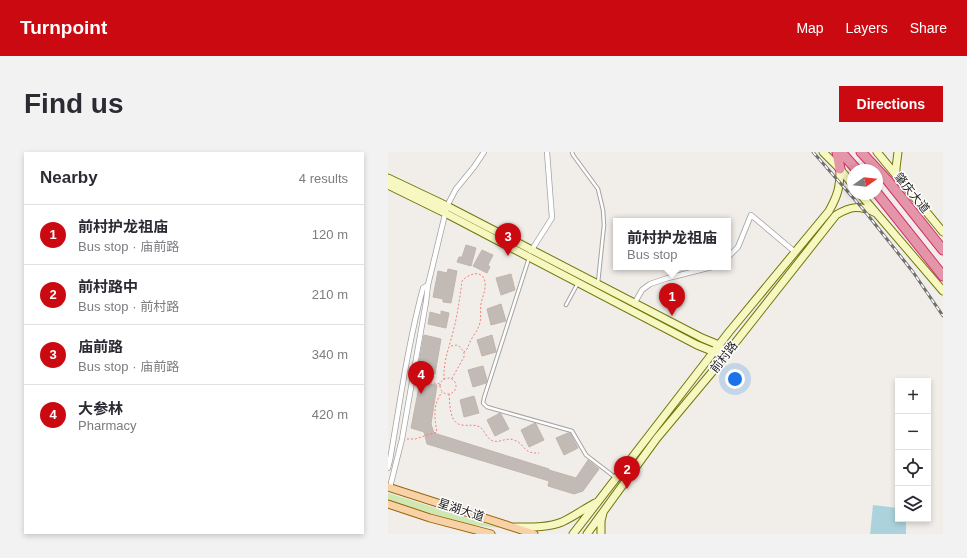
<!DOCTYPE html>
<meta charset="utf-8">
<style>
body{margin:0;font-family:Arial,"Noto Sans SC",sans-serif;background:#f2f2f3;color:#2b2b33}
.controls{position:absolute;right:12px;bottom:12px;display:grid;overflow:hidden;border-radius:0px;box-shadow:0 2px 6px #0003}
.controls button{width:36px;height:36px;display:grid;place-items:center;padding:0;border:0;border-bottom:1px solid #e1e1e2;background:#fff;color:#2b2b33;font:20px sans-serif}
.compass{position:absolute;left:459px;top:12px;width:36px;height:36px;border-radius:50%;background:#fff;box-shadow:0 2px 6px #0003;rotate:75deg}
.you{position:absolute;left:347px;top:227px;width:14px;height:14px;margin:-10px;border:3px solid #fff;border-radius:50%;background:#1a73e8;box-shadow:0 0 0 6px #1a73e833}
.badge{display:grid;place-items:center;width:26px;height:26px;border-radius:50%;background:#cb0910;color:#fff;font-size:13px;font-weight:700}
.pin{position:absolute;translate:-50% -33px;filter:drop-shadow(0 1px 2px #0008)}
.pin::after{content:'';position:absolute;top:21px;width:14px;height:12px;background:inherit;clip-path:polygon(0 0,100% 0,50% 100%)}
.popup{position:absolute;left:225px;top:66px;width:118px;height:52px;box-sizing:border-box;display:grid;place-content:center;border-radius:0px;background:#fff;filter:drop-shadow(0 1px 3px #0005);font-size:13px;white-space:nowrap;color:#7c7c81}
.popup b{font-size:15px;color:#2b2b33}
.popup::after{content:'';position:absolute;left:50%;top:100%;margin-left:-8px;border:8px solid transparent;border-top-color:#fff}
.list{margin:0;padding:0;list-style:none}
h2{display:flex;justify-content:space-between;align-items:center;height:52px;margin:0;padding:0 16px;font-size:17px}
h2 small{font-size:13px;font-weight:400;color:#7c7c81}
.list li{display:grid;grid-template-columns:26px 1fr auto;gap:12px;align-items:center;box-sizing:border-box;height:60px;padding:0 16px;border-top:1px solid #e1e1e2}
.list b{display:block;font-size:15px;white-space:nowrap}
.list p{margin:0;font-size:13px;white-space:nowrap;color:#7c7c81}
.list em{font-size:13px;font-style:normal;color:#7c7c81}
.icon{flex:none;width:22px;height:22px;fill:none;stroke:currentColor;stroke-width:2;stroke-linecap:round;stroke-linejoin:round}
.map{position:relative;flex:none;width:555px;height:382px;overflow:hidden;border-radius:0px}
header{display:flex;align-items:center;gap:24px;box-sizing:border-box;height:56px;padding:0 20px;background:#cb0910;color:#fff}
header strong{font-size:19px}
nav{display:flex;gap:22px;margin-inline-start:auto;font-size:14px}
.intro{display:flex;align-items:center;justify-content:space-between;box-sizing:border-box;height:96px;padding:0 24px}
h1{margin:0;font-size:28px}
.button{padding:10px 18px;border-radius:0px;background:#cb0910;color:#fff;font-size:14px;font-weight:700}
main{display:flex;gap:24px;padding:0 24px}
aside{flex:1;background:#fff;border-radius:0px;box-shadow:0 2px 6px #0003}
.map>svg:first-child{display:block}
.grass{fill:#cfe8b2}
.water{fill:#acd3dd}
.building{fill:#c2bab5;stroke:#c3b5ac}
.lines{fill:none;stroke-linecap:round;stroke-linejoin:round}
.lane-casing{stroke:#a3a3a3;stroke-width:4.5}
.street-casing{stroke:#a3a3a3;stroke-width:6}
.secondary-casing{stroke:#70780a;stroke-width:9}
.primary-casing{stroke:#996307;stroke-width:9}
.highway-casing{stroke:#d5316f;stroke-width:11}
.path{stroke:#f48077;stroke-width:1;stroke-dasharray:2 2;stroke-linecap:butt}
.lane{stroke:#fff;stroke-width:2.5}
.street{stroke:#fff;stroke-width:4.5}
.secondary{stroke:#f7f8c1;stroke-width:7}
.primary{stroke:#f8d2a7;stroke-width:7}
.highway{stroke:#e495a7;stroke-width:9}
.rail-casing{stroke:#707070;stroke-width:3}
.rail{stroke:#fff;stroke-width:1.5;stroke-dasharray:4.5;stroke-linecap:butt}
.labels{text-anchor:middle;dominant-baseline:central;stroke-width:3;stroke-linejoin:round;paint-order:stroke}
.street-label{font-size:12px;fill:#222;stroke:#fff}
</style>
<header>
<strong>Turnpoint</strong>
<nav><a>Map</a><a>Layers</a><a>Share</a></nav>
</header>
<div class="intro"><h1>Find us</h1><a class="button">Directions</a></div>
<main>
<aside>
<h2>Nearby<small>4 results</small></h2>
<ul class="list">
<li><span class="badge">1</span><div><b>前村护龙祖庙</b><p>Bus stop · 庙前路</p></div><em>120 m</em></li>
<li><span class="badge">2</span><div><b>前村路中</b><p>Bus stop · 前村路</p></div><em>210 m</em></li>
<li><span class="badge">3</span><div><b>庙前路</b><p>Bus stop · 庙前路</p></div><em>340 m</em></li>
<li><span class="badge">4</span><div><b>大参林</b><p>Pharmacy</p></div><em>420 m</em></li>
</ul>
</aside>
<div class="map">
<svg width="555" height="382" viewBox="0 0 555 382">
<rect width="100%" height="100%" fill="#f1eee9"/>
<path class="grass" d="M0,341L111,376L77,372L0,348Z"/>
<path class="water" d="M485,353L510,356V367H518V382H482Z"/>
<path class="building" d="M78,93L88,96L83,114L69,110L71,105H74Z
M94,98L105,103L100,113L102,115L99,121L85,114Z
M60,117L69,119L63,151L55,150V147L45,145L50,119L59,121Z
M123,122L127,138L113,143L108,126Z
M113,152L118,169L103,173L99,157Z
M53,159L61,161L58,176L40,172L42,160L53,163Z
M36,183L53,187L47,222L38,220L40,213L31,211Z
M104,183L108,199V200L94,204L89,188Z
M95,214L99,228L98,231L85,235L80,218Z
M32,230L49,233L43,272L46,281L161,317V318L188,326L200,308L211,317L195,339L186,342L160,334L161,329L39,292L36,280L23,276Z
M86,244L91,261L76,265L72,248Z
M112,261L113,262L121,277L107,284L99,268Z
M147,271L148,272L156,288L141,295L133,278Z
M180,281H182L190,296L176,303L168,286Z"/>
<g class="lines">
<defs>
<path id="lane" d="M184,0L185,3L210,37L215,58L216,73L210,131
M141,106L96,246L95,251L99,255L184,279L198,303L228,326
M178,153L190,131"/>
<path id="street" d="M143,99L164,66L159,0
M340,105L350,95L363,63L407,100
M246,152L254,138L262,132L280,126L324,115
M0,316L2,308C12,250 20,192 35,136L40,133
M2,335L14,287L38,150L40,133L59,54L68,37L86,15L96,0"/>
<path id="secondary" d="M435,0L452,17L465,33
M489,0L555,80
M508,23V16L510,0
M0,26L59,54L314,186L331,193L338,203
M0,33L57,61L309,193L329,201
M472,42L555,139
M127,375C142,375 159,376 174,370C185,365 196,357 207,351
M185,382L341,180L441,59C450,43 452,35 452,17
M199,382L269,286L325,219L448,63C463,54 471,53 488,61
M213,382V369L215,361"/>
<path id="primary" d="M0,335L146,382
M0,352L42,366L103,382"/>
<path id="highway" d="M449,0L452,17
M453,0L469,18
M473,0L500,29L555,98
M489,41L555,124"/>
</defs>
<use href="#lane" class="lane-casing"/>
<use href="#street" class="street-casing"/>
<use href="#secondary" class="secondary-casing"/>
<use href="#primary" class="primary-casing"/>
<use href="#highway" class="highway-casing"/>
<path class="path" d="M63,194L69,193L72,195L76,200V205L63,228
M52 234a8 8 0 1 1 16 0a8 8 0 1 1-16 0Z
M30,228L52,232
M56,228C55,208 62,194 66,176C70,160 72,144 74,129C81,121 96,117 97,131C98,139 94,145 93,152C92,160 94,169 90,176C88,181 84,185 82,190C80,194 80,197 76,200
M61,242C62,251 61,272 74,273C81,274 86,272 92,275C97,279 99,287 105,289C112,291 118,285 126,288C138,292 134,302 151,301
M19,287H27L49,280C46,264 45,253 54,240"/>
<use href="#lane" class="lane"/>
<use href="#street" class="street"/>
<use href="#secondary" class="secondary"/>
<use href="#primary" class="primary"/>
<use href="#highway" class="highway"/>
<defs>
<path id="rail" d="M425,0L475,57L525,120L555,164"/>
</defs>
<use href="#rail" class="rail-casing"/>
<use href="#rail" class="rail"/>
</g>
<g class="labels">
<g class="street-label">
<text transform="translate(524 41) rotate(51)">肇庆大道</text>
<text transform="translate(336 205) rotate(-52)">前村路</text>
<text transform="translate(73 358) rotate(18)">星湖大道</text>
</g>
</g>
</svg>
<div class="controls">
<button>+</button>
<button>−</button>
<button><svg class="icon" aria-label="locate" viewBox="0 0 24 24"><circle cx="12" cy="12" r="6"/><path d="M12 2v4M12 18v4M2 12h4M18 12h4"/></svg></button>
<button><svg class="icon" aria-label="layers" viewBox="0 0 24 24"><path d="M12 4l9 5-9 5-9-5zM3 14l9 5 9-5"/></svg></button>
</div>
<svg class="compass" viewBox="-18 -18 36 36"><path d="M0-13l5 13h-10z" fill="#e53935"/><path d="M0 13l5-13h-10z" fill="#7c7c81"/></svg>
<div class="you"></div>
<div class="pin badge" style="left:284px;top:164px">1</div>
<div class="popup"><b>前村护龙祖庙</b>Bus stop</div>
<div class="pin badge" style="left:239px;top:337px">2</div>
<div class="pin badge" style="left:120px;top:104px">3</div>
<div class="pin badge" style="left:33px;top:242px">4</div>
</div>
</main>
